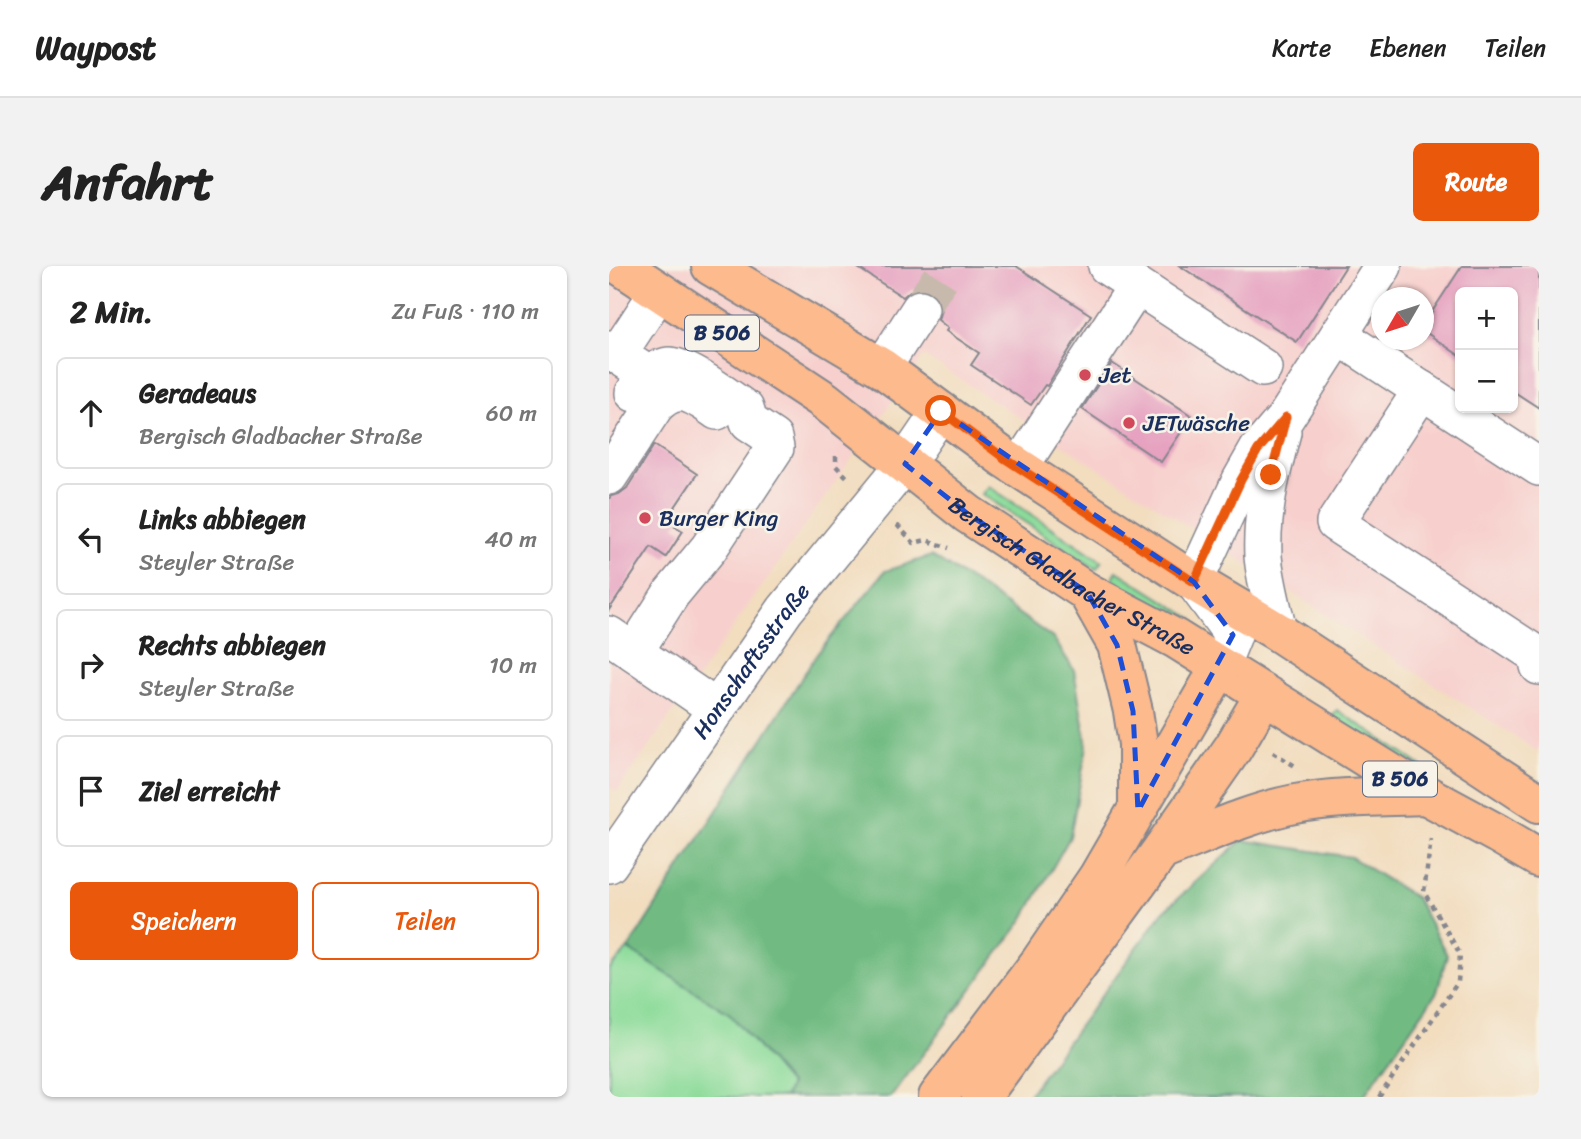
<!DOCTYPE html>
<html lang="de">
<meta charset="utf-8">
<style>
body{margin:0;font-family:Sriracha,sans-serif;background:#f2f2f2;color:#222}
.controls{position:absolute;right:21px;top:21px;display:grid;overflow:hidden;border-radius:10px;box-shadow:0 2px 5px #0004}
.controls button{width:63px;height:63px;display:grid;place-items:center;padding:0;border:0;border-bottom:2px solid #e0e0e0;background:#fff;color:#222;font:35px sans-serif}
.compass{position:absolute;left:762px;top:21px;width:63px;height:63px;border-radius:50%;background:#fff;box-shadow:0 2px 5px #0004;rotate:231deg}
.stop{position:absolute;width:21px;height:21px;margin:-16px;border:5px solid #ea580c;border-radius:50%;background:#fff}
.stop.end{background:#ea580c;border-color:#fff;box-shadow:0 2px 7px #0008}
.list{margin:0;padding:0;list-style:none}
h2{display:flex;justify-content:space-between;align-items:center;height:91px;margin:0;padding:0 28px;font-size:30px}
h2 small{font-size:23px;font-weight:400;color:#767676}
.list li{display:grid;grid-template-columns:46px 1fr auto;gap:21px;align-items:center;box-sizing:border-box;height:112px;margin:0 14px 14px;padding:0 14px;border:2px solid #e0e0e0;border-radius:10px}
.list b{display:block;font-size:26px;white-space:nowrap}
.list p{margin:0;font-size:23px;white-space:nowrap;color:#767676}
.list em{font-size:23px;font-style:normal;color:#767676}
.actions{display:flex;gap:14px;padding:21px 28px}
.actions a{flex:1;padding:16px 0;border:2px solid #ea580c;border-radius:10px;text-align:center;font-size:24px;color:#ea580c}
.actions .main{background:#ea580c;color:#fff}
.icon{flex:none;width:38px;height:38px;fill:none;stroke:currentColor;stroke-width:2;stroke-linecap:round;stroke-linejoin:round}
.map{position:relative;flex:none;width:930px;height:831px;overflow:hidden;border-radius:10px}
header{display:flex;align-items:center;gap:42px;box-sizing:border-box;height:98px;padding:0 35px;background:#fff;border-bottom:2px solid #e0e0e0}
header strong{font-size:33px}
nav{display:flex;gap:38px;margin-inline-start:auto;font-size:24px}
.intro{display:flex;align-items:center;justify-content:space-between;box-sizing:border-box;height:168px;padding:0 42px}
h1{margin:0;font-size:49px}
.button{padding:18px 32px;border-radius:10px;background:#ea580c;color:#fff;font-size:24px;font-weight:700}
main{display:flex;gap:42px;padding:0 42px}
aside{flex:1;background:#fff;border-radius:10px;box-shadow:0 2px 5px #0004}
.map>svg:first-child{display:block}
.built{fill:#f7d0cd;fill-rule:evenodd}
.green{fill:#8cdb9a;stroke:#54857c;stroke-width:2}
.forest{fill:#71bb82;stroke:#467570;stroke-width:2}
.building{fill:#e6a2c0}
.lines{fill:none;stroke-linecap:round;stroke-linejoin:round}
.minor-tunnel{stroke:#c7baac;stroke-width:37;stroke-dasharray:37 18;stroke-linecap:butt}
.minor-casing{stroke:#86868e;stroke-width:40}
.major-casing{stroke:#86868e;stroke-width:42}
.highway-casing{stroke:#86868e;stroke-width:42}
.path{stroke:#86868e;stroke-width:4.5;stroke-dasharray:5 5;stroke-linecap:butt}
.minor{stroke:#fff;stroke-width:37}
.major{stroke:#fcba8d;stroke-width:38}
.highway{stroke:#fcba8d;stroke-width:38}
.route{stroke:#ea580c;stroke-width:9}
.marked{fill:none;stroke:#1d4ed8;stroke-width:5;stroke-dasharray:14 9;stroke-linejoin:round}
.poi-dot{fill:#d1495b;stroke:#f7f3e8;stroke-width:2.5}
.labels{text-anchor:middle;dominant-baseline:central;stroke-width:5;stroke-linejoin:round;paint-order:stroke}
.shield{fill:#f7f3e8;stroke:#5d6a87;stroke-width:2}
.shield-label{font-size:21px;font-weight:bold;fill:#1b2f5e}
.poi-label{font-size:23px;fill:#1b2f5e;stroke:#f7f3e8;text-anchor:start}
.street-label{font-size:23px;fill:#1b2f5e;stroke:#f7f3e8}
</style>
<header>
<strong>Waypost</strong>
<nav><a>Karte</a><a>Ebenen</a><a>Teilen</a></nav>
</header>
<div class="intro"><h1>Anfahrt</h1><a class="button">Route</a></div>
<main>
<aside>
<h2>2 Min.<small>Zu Fuß · 110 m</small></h2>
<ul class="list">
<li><svg class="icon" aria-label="ahead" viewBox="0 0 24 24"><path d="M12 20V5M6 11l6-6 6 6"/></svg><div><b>Geradeaus</b><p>Bergisch Gladbacher Straße</p></div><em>60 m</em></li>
<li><svg class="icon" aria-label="left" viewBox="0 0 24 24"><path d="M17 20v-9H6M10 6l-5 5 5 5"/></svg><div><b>Links abbiegen</b><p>Steyler Straße</p></div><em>40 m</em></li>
<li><svg class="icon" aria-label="right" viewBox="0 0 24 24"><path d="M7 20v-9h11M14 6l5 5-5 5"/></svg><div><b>Rechts abbiegen</b><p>Steyler Straße</p></div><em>10 m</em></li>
<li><svg class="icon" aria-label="arrive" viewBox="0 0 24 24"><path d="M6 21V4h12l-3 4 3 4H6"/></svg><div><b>Ziel erreicht</b></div></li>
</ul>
<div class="actions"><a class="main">Speichern</a><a>Teilen</a></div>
</aside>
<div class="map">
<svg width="930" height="831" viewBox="0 0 930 831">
<rect width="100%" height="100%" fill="#f7f3e8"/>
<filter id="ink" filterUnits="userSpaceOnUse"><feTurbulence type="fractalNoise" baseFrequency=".0143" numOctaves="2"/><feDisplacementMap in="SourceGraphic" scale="14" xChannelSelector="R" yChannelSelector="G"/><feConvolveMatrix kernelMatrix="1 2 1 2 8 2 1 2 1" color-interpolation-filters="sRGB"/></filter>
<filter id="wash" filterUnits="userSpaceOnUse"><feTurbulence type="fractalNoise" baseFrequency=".00686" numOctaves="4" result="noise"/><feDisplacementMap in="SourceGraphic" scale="28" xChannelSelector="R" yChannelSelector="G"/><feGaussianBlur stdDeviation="1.57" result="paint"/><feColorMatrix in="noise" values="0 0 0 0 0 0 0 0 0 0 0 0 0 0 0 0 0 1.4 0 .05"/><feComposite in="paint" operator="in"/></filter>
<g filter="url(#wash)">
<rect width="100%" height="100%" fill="#f2ddbf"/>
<path class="built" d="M0,0H930V486L315,90L8,526L0,520ZM851,26H904V142H851ZM772,32H814V74H772Z"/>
<path class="green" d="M379,220L493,295L487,303L373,228Z
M508,305L584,353L578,362L503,313Z
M728,444L829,511L825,518L722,453Z
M19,683L121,748L181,819L176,831H0V704Z"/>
<path class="forest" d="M322,290L368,318L445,373L465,404L478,480L461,571L414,654L282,831H176L181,819L121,748L19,683L208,388L276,305Z
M633,574L742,591L807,632L838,689L828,726L754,831H418L554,646Z"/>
<g id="blocks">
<path class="building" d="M246,0H407L482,49L438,120L436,119L422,139L362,99L370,87L337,65L339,62L329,54L332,43L330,34L323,26L311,22L301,25L294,31Z
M571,0H737L688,76Z
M853,0H930V142L904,125V26H851V90L815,65V58Z
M503,97L583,150L552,196L473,143Z
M45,179L88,208L64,244L73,250L66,260L74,265L57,291L42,281L0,344V233L2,230L10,228L18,222Z"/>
</g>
</g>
<g filter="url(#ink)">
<use href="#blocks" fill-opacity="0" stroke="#86868e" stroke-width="2"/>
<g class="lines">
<path class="minor-tunnel" d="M311,43L339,0"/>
<defs>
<g id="minor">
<path d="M498,0L654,102"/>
<path d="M730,70L930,201"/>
<path d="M0,83L38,108L25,127"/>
<path d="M8,89L50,25"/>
<path d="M273,102L311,43"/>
<path d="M813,124L726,257L928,389L930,400"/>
<path d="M410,202L528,20"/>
<path d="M0,210L46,140C70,116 84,129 108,145"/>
<path d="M669,366C664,342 656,314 654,290C652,248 662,207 673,166"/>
<path d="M0,369L108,443"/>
<path d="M25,386L62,328L100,282L166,182L164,172L140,156L136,143C121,133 75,98 59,100C52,101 44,106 38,108"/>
<path d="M611,401L624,369L585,316L632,214L649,184L677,151L774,0"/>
<path id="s1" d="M0,598L176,344L296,198L332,145"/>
</g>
<g id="major">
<path id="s2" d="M12,0L215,134L359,248L478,326L567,373L817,529L889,568L930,592"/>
<path d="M102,0L273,102L395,192L585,316L669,366L930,537"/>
</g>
<path id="highway" d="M478,326L508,379L524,445L529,478V541
M552,585C596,568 640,547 686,538C729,530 773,531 817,529
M329,831L431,696L489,611L611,401
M372,831L552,585L624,482L655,429"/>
</defs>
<use href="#minor" class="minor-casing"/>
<use href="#major" class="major-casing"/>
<use href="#highway" class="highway-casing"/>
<path class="path" d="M227,190V200L239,212
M288,259L305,277L317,274L340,282
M664,486L686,500
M770,831L849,716L851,688L815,626L822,573"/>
<use href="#minor" class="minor"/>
<use href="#major" class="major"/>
<use href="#highway" class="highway"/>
</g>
</g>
<g class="lines" filter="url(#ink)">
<path class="route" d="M332,145L395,192L585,316L632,214L649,184L677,151L662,209"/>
</g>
<path class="marked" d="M332,145L585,316L624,369L529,545L524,445L508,379L478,326L359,248L296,198Z"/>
<g class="poi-dot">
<circle cx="476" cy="109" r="7"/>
<circle cx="520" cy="157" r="7"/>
<circle cx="36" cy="252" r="7"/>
</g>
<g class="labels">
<g class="shield">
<rect x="76" y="49.5" width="74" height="35" rx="5"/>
<rect x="754" y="495.5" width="74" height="35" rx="5"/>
</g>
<g class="shield-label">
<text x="113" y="67">B 506</text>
<text x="791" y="513">B 506</text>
</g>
<g class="poi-label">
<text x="490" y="109">Jet</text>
<text x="534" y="157">JETwäsche</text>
<text x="50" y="252">Burger King</text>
</g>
<g class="street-label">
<text stroke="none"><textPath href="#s2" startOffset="548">Bergisch Gladbacher Straße</textPath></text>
<text stroke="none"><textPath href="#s1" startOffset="248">Honschaftsstraße</textPath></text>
</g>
</g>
</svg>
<div class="controls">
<button>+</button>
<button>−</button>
</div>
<svg class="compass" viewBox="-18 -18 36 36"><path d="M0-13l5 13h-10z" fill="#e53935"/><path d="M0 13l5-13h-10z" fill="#767676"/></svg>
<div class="stop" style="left:332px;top:145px"></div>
<div class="stop end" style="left:662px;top:209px"></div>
</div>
</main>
